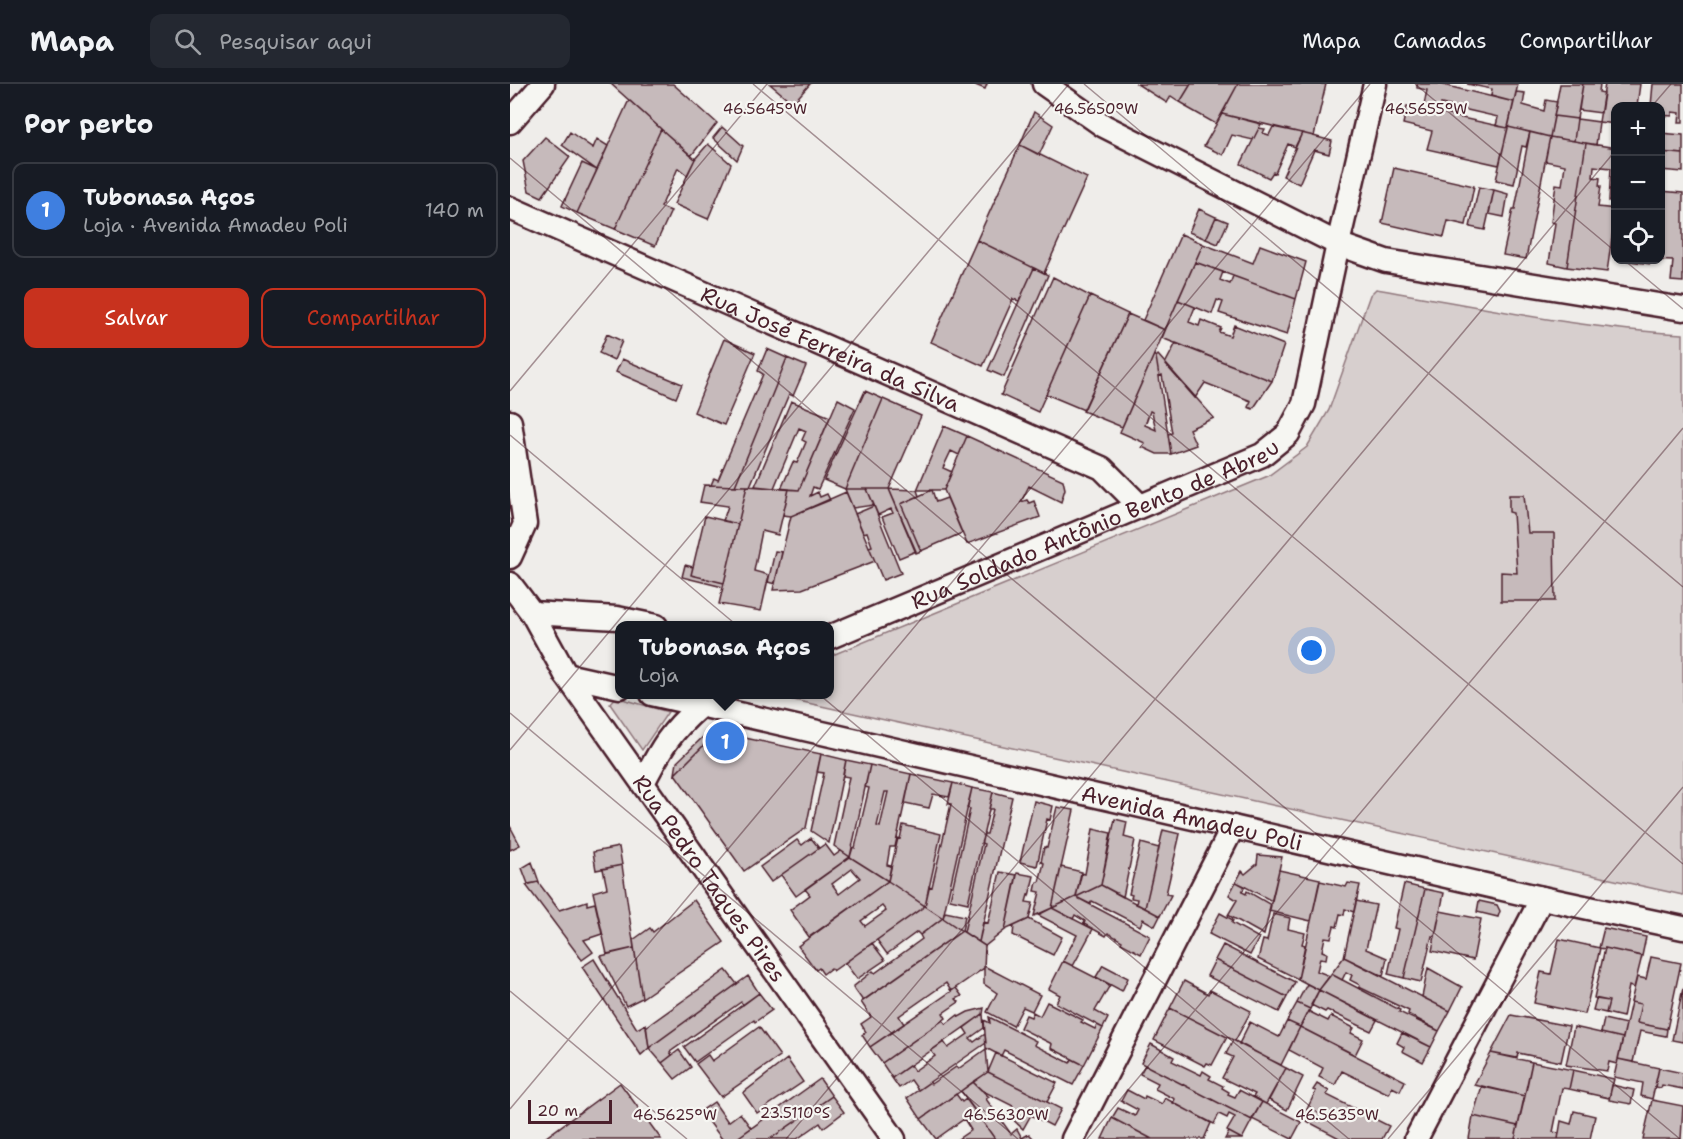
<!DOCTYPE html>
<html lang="pt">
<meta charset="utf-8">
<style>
body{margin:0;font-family:"Shantell Sans",sans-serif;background:#242831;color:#f1f3f6}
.controls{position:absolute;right:18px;top:18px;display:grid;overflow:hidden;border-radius:12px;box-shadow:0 2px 4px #0004}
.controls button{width:54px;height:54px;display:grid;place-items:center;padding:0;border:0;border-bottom:2px solid #363941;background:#171b24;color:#f1f3f6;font:30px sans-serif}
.scale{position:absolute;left:18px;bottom:15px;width:84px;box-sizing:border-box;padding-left:6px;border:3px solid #4a1f2b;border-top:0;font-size:16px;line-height:21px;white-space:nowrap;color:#4a1f2b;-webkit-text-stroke:4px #f6f6f2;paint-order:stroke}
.you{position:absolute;left:802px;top:567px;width:21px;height:21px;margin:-15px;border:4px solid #fff;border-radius:50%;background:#1a73e8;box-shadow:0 0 0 9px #1a73e833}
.badge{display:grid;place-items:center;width:39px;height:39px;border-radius:50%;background:#c8321e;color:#fff;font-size:20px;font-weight:700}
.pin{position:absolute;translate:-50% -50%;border:3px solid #fff;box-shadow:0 2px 6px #0006}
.popup{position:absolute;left:105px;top:537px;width:219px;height:78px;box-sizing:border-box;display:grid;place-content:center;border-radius:12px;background:#171b24;filter:drop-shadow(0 2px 4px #0005);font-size:20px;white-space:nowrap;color:#9ea1a6}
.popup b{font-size:22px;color:#f1f3f6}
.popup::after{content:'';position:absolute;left:50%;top:100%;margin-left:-12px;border:12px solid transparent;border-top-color:#171b24}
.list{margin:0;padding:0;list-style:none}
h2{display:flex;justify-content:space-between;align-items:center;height:78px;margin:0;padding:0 24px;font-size:26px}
h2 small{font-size:20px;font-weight:400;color:#9ea1a6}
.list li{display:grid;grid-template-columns:39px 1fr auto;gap:18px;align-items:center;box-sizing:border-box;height:96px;margin:0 12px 12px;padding:0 12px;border:2px solid #363941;border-radius:12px}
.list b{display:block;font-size:22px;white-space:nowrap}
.list p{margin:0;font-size:20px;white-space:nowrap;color:#9ea1a6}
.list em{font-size:20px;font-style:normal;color:#9ea1a6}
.actions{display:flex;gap:12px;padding:18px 24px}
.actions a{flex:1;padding:14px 0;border:2px solid #c8321e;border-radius:12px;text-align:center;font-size:21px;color:#c8321e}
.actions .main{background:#c8321e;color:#fff}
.icon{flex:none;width:33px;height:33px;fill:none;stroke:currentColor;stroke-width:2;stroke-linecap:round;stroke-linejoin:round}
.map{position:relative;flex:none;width:1173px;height:1055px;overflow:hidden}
header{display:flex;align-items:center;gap:36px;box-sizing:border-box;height:84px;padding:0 30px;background:#171b24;border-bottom:2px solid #363941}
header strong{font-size:28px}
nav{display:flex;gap:33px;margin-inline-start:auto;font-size:21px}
.search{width:420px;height:54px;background:#242831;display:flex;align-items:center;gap:15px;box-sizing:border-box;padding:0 21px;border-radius:12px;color:#9ea1a6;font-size:22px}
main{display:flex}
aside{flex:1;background:#171b24}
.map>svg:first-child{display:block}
.green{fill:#d7cfce;stroke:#90777c;stroke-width:1.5}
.building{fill:#c6babb;stroke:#4a1f2b;stroke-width:1.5;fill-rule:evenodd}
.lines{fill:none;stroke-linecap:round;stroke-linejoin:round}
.street-casing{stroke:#4a1f2b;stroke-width:27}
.street{stroke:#f6f6f2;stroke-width:22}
.ticks{fill:none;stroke:#4a1f2b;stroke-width:1.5;stroke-opacity:0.45}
.labels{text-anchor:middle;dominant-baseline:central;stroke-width:4.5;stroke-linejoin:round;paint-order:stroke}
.street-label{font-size:22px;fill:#4a1f2b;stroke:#f6f6f2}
.ticks-label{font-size:15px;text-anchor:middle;fill:#4a1f2b;stroke:#f6f6f2;stroke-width:4.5;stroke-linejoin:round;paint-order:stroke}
</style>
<header>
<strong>Mapa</strong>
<div class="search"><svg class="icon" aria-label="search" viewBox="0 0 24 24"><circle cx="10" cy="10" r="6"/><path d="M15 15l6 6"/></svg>Pesquisar aqui</div>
<nav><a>Mapa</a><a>Camadas</a><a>Compartilhar</a></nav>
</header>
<main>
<aside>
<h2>Por perto<small></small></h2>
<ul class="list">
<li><span class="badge" style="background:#3f7fe0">1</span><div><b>Tubonasa Aços</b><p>Loja · Avenida Amadeu Poli</p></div><em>140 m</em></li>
</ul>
<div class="actions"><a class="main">Salvar</a><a>Compartilhar</a></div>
</aside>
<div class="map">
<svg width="1173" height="1055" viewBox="0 0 1173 1055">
<rect width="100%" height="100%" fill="#efedea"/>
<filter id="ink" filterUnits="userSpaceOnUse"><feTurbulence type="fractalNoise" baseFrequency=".0167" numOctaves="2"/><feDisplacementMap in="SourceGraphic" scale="12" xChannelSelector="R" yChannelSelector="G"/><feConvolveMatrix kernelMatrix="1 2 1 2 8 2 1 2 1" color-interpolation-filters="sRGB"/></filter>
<g filter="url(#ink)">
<path class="green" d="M866,205C967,222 1070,245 1173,250V811L261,611L320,610V572L758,392L797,363L819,326L860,211Z
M106,613L158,628L132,666L100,620Z"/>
<path class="building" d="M101,0H163L207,39L181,72Z
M260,0H300L283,19Z
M463,0H477L475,5Z
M627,0H681L670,18L661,12L657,19Z
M681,0H728L706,40L676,23L677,22L670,18Z
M728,0H816L804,52L712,30Z
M907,0H929L1004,18L998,44L986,42L988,33L931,20L929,29L913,26L917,6L907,4Z
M957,0H1008L1004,18L981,12L982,5Z
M1050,0H1073L1067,35L1044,32Z
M1073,0H1090L1089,8L1094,9L1091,29L1069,26Z
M1095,0H1130L1127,22H1106V40L1089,38Z
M1143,0H1173V38H1169L1170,29L1162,28V32L1150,31V22H1141Z
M1006,8L1015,9L1013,21L1034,27L1036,16L1047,18L1040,53L998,43Z
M119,16L151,45L105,145L67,129Z
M897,22L998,44L989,81L917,65L922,47L893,40Z
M524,28L543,41L529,71L510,61Z
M712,30L751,40L743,56L722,51L713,71L694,62Z
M1044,32L1067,35L1064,57L1040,53Z
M1067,35L1089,38L1086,61L1064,57Z
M212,43L233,62L227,76L203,54Z
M763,43L792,49L785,63L778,60L765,89L763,88L759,94L731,80L749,44L755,45L753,49L759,51Z
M998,43L1020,48L1016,63L1012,62L1004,100L986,96Z
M151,45L185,75L177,91L168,84L151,123L161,127L145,162L105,145Z
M60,48L83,64L87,55L98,62L87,86L52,61Z
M1020,48L1040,53L1016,175L993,171L1003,125H1005Z
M792,49L822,57L819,70L804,66L789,100L773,92Z
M1150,49L1173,51V70L1150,68Z
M35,53L60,73L32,113L19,107L13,77Z
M1040,53L1076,59L1057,183L1039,179L1045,139L1041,138L1046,100L1052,101L1055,81L1035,77Z
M1076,59L1106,64V118L1099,117L1101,84L1084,82L1083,93L1090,94L1089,102H1091L1088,123L1106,125L1097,188L1057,183Z
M198,60L221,80L198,135L164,120L185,75Z
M510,61L577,94L534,189L467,156Z
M1150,68L1173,70V88L1150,86Z
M72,79L87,86L67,129L52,122Z
M884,84L964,102L956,141L938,137L934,153L872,139Z
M969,103L984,106L975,146L960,143Z
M984,106L998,110L994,133L979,130Z
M1150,107L1173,109V198L1161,197L1163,177L1141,176H1150Z
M689,125L706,133L696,155L679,148Z
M706,133L718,138L708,160L696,155Z
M671,150L693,160L655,246L633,236Z
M467,156L524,184L509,217L503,215L473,282L421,258Z
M693,160L743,179L750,161L796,178L786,215L685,178Z
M1112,176H1141L1140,180Z
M685,178L713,188L710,196L720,200L723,192L786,215L777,251L709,229L713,218L707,216L702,230L668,216Z
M524,184L538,191L494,293L478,286Z
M543,193L580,212L528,328L491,311Z
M580,212L618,230L574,326L536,310Z
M668,216L685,223L679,238L689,242L691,236L711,244L709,248L720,252L724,241L774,261L762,297L652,254Z
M618,230L655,246L612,343L573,327Z
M97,250L112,257L104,276L89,269Z
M214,255L245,269L214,341L184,328Z
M666,259L762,297L743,325L738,323L741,317L695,299L685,314L655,280Z
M257,265L277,274L225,402L201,401L204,394L208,396L253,290L248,287Z
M644,271L646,273L661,370H647L632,363L635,359L610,348ZM640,327L642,328L646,346L635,341Z
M648,271L704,334L679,345L686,361L661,370L658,350L662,349L652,291L649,292L646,273Z
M277,274L296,282L283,312L279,310L240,402H225Z
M112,275L172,300L166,314L106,288Z
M355,307L373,315L335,405L314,396Z
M328,315L345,324L308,405L303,403L300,412L308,408L310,413L317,410L320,416L281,432L273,431L279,405L289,406Z
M373,315L411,332L379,405H335Z
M281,317L320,333L289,406L271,405L283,378L287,379L296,358L292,356L296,347L289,344L264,404L245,402Z
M434,342L457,352L449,371L441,367L433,384L442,388L434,406H407Z
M457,352L553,396L555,405L551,418L519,402L511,418L517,416L519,419L524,417L530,433L457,460L434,406Z
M194,401L237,402L228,440L213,437L218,422L190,418Z
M237,402L279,405L268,451L252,447L244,487L259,491L251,527L209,520Z
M335,405H357L364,421L343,424Z
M357,405H379L406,467L389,474L372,433L383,429L381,425L368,431Z
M379,405L407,406L409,412L391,420L411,467L406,469Z
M422,406L426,418L437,414L452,449L411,467L391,420Z
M336,408L365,477L292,505L263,506L281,432Z
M999,411H1014L1018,449H1044L1045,517H991V488L1007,489L1003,429L999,428Z
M364,422L391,489L373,496L359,463L362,462L357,448L353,449L345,430Z
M195,432L228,440L214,499L181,491Z
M265,467L272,468L265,500L258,498Z
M175,481L183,483L181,491L214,499L213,503L172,493Z
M207,648L311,670L296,744L234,787L165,690Z
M207,648L165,690L167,678L195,651L197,649Z
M311,670L336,676L319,759L301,747L314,689L307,688Z
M336,676L360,681L340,773L324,762L339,693L333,692Z
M360,681L401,690L385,763H380L377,781L381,782L378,797L340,773L343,763L345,764L359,704L355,703ZM375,708H378L370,743L367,742Z
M401,690L443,699L439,713L423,710L419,724L395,719Z
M443,699L462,704L433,834L415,822L419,802L422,803L441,720H438Z
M462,704L483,708L458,819L440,815L460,725L457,724Z
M483,708L502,713L469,858L454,848L474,760L471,759L474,750H477L483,725H479Z
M524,717L543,722L540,736L537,735L527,782L510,778Z
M547,723L564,726L542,824L524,832L530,808L525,807L527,798H529L534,779L531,778L534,763L537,764Z
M605,735L617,738L614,753L625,756L613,813L591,801Z
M393,741L431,750L415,822L378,797L388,754L390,755Z
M0,742L10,761L0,766Z
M583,745L601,749L591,801L566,813L571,789L575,790Z
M653,746L670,750L656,810L661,811L650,832L635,824Z
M301,754L309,764L261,798L250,783L287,756L292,761Z
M631,759L649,764L635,824L626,820L627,815L621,814L622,811L619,810Z
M315,760L324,772L331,767L340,773L286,812L271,791Z
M109,763L112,781L86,786L83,768Z
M748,771L772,773L762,817L726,798L732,787L735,790L747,780Z
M340,773L378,797L299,853L280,826L300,811L295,805ZM342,785L350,794L329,810L322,800Z
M22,778L29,798L18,800L12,784Z
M112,781L124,864L97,870L83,808L97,804L93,785Z
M551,783L572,788L566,813L542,824Z
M769,786L810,795L801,837L759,827Z
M490,788L507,791L495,846L475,862L469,858L473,838L478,839Z
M507,789L524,792L519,812L518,811L516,818L523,819L519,835L495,846Z
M378,797L415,822L323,887L321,884L313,890L309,884L306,886L288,862ZM372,822L376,827L355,842L351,837Z
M810,797L836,803L838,799L850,801L844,828L835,825L834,831L830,830L827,843L824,842L821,854L815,853L812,867L817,869L816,875L810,874L807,887L820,892L809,906L788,895Z
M28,798L49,826L77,817V821L85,819L92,850L74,856L83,868L72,876L16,801Z
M726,798L735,802L732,808L736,810L737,807L761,821L754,851L718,831L727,816L719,811Z
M894,800L915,805L894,894L878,890L888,845L884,844Z
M591,801L650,832L645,842L633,835L630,842L582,817L580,820L566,813Z
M915,805L934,809L925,853L922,852L911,898L894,894Z
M566,813L640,852L631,870L611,859L612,857L598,849L596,852L574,840L575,837L565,831L563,835L542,824Z
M184,816L214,858L132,914L123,856L140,844L143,848Z
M846,817L866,821L856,865L877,874L873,892L834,873Z
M969,817L987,821L990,827L988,833L967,828Z
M415,822L433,834L410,851L407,848L377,870L367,856Z
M542,824L583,845L563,882L553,877L567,851L528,831Z
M930,827L971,835L963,876L922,867Z
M435,828L455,832L452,847L433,834Z
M710,829L723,836L722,839L749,854L740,871L699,850Z
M763,830L780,834L778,845L795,849L792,860L795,861L788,895L748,875L753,856L757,857Z
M433,834L452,847L353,917L343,903L363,887L365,889L412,855L410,851Z
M519,835L552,853L543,871L503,851L504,842Z
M1094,844L1136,853L1132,872L1095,864V865L1089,864Z
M452,847L475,862L474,884L441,907L436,899L389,932L394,940L360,963L352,951L356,948L351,940L361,933L351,918Z
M1049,855L1090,864L1075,930L1024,919L1031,888L1041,890Z
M362,859L375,876L347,895L335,879Z
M713,861L785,898L777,913L705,876Z
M124,864L132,914L116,922L91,872Z
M1095,864L1132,872L1124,904L1119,902L1113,933L1096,929L1099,917L1084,914Z
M834,873L940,927L929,947L898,930L899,927L849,903L850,901L840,896L842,891L836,888L832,896L821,890Z
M1141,873L1171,879L1157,945L1127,939L1131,920L1121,918L1127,893L1136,895Z
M84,875L127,945L136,940L139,964L131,971L72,883Z
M705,876L777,913L769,928L697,892Z
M553,877L600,901L585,927L598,934L593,944L546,919L550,911L539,905Z
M593,881L618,894L612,907L586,893Z
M474,882L530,911L522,927L513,923L503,942L477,928L487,909L474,900Z
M918,884L952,903L940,927L912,913Z
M216,886L227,900L139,964L136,943Z
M821,890L890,926L889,928L929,947L921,963L809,906Z
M238,892L249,909L233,921L231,918L160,968L162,971L152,979L139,964Z
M674,897L698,910L700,906L741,927L725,957L660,924Z
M797,900L809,906L800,925L787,919Z
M446,904L452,912L446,915L449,918L433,929L436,934L372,979L360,963Z
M1173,904V958L1162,956Z
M809,906L867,936L861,947L817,926L815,928L801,921Z
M249,909L262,926L245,938L244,936L185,978L174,963Z
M1086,915L1099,917L1096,929L1083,926Z
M537,918L573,936L571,938L585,945L587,941L593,944L574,981L541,964L542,960L510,944L516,931L521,933L523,928L530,932Z
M1121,918L1131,920L1127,939L1157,945L1156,952L1130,947L1123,978L1108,975Z
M787,919L800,925L790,943L777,937Z
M474,924L473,930L382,994L372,979L433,936L436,940L448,931L449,933L458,928Z
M660,924L717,953L702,981L697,979L695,982L644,956Z
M798,927L818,937L821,932L844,944L841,949L853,955L845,971L790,943Z
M473,930L474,944L460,954L464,958L475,950L476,959L408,1006L401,996L389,1004L382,994L400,981L404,987L425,972L421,967L434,958L438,964L458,950L454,944Z
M1001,931L1059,942L1051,978L1008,969L1007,974L981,969Z
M479,933L526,957L524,961L560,979L562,975L574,981L563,1001L494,966L491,972L476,964L474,936L480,939Z
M1094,935L1116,940L1113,954L1091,949Z
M777,937L790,943L771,981L729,960L740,938L769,953Z
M249,943L270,972L211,1013L186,980L198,971L202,977Z
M790,943L895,997L890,1007L882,1003L879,1010L832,987L825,1001L809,993L813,984L779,966Z
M1064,943L1113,954L1107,980L1099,978L1097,987L1056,981Z
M892,949L921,963L913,978L892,967L894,963L887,959Z
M723,956L776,984L756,1020L743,1013L745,1010L712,994L723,973L716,970Z
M641,960L664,973L662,977L691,991L693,987L701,992L699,995L713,1002L712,1004L719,1008L718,1010L725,1013L729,1006L752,1018L742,1036L631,979Z
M476,965L478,988L411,1035L397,1014L420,998L421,1000L446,983L448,985Z
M169,966L181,983L165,995L152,979Z
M486,969L547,999L537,1018L478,988Z
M981,969L1022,978L1015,1012L964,1001Z
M277,975L293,998L247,1029L233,1009Z
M1108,975L1149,984L1142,1015L1131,1012L1133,999L1104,993Z
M1022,978L1063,986L1059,1005L1052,1004L1043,1048L1049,1049L1048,1055H1005Z
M635,981L742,1036L732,1055L717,1047L725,1033L719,1030L717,1034L709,1030L704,1040L663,1019L665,1015L645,1005L648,999L630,990Z
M776,984L793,993L777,1026L759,1016Z
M1149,984L1173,989V1005L1152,1001L1151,1004L1145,1003Z
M1063,986L1104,995L1099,1014L1059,1005Z
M478,988L551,1025L542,1042L521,1031L513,1045L497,1030L503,1022L471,1006L463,998Z
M310,995L322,1012L260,1055H226Z
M463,998L479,1013L476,1015L501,1050L507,1045L512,1054L519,1050L524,1055H485L451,1007Z
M110,999L151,1055H35V1054Z
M807,1000L819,1007L817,1011L879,1042L872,1055H831L789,1033L792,1027L795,1029L806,1007L803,1006Z
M1102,1001L1124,1006L1121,1020L1099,1016Z
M972,1002L1015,1012L1008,1042L963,1032Z
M617,1006L634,1015L635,1012L652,1020L655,1014L701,1039L694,1055H642L602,1034L608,1024L625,1032L628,1026L611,1017Z
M446,1010L452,1018L456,1015L465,1027L426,1055L411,1035Z
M322,1012L334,1028L313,1044L310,1039L287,1055H260Z
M1142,1016L1173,1022L1171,1055H1133Z
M204,1018L218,1038L230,1029L241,1044L226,1055H212L191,1027Z
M752,1018L791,1038L782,1055L742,1035Z
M465,1027L485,1055H448L461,1046L454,1035Z
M1064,1027L1085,1032L1080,1055H1048L1051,1037L1061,1040Z
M963,1032L1008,1042L1005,1055H959Z
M602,1034L642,1055H592Z
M719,1048L732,1055H715Z"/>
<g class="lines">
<defs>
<g id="street">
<path d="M534,0L594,42L828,160L876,177L1173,225"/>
<path d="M0,38L33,0"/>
<path id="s1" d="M0,124L592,384L629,421"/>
<path d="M0,338L15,440L0,473"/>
<path id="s2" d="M0,500L22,529L56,591L384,1055"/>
<path d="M22,529L107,534L146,542"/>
<path id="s3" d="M320,553L752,371L778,350L794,320L828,160L865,0"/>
<path d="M56,591L110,603"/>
<path id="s4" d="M142,610L1032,814L1173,844"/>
<path d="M133,699C151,664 160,648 190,622"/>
<path d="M563,1055L723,743"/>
<path d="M906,1055L1032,814"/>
</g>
</defs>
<use href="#street" class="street-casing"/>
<use href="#street" class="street"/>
</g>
</g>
<path class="ticks" d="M243,0L1173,780M574,0L1173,503M905,0L1106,168M1142,22L1161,0M0,74L1170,1055M1114,176L1173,225M0,307L257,0M0,351L839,1055M0,629L508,1055M0,666L559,0M0,907L177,1055M0,1025L860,0M276,1055L1106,66M577,1055L1173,344M878,1055L1173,703"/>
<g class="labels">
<g class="street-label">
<text stroke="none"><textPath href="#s1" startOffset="350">Rua José Ferreira da Silva</textPath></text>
<text stroke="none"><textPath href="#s3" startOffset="288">Rua Soldado Antônio Bento de Abreu</textPath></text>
<text stroke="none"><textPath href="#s4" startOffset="554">Avenida Amadeu Poli</textPath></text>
<text stroke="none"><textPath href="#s2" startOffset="356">Rua Pedro Taques Pires</textPath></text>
</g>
</g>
<g class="ticks-label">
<text x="255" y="30">46.5645°W</text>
<text x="586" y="30">46.5650°W</text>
<text x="916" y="30">46.5655°W</text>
<text x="285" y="1034">23.5110°S</text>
<text x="165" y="1036">46.5625°W</text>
<text x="496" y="1036">46.5630°W</text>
<text x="827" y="1036">46.5635°W</text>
</g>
</svg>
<div class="controls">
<button>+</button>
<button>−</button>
<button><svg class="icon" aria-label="locate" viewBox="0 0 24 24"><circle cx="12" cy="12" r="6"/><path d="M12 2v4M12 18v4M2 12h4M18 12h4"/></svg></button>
</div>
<div class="scale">20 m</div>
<div class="you"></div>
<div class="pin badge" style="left:215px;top:657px;background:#3f7fe0">1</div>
<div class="popup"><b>Tubonasa Aços</b>Loja</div>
</div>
</main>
